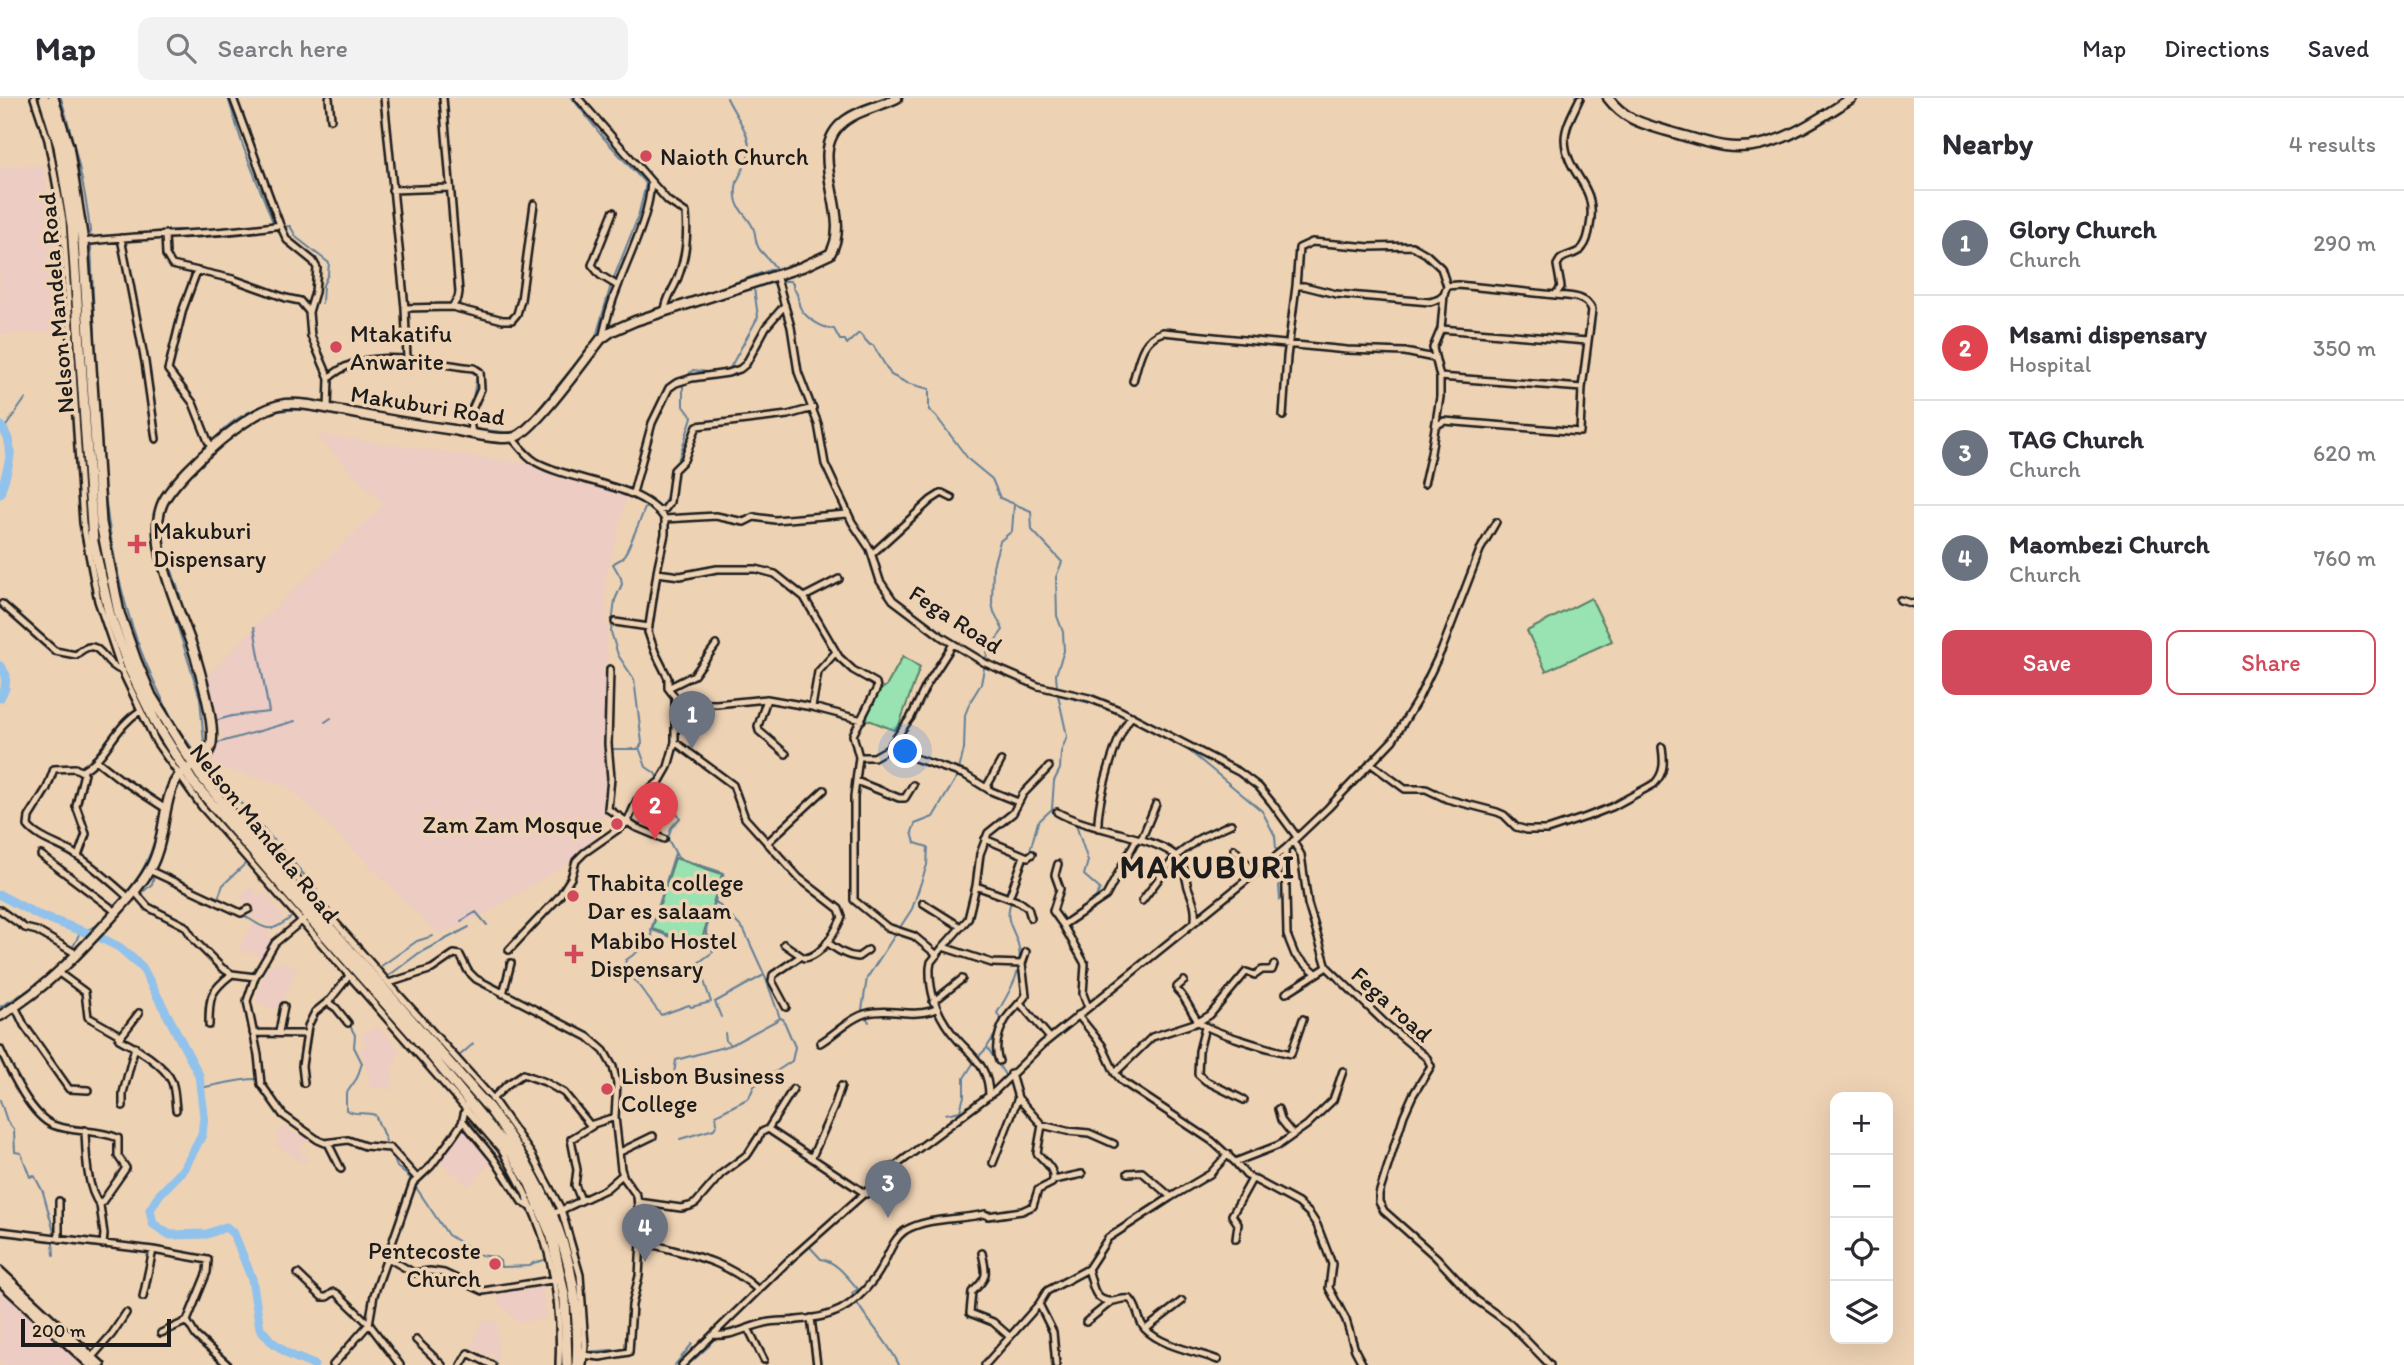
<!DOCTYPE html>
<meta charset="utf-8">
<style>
body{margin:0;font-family:Itim,sans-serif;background:#f2f2f3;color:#2b2b33}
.controls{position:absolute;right:21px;bottom:21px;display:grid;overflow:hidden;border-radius:14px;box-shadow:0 7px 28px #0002}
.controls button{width:63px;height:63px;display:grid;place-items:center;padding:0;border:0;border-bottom:2px solid #e1e1e2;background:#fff;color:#2b2b33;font:35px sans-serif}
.scale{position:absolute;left:21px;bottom:18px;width:150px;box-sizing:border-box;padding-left:7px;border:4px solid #1c1c1c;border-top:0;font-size:19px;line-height:24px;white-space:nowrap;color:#1c1c1c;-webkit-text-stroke:5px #eed2b4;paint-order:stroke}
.you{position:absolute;left:906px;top:654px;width:24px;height:24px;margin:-18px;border:5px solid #fff;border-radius:50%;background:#1a73e8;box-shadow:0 0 0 10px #1a73e833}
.badge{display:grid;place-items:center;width:46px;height:46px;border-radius:50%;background:#d1495b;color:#fff;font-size:23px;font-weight:700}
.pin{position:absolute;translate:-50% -58px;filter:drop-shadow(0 2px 4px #0008)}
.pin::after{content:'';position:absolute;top:37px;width:24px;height:21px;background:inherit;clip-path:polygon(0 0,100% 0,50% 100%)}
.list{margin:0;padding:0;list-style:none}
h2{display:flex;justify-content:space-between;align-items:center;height:91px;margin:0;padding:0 28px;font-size:30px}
h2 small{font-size:23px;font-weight:400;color:#7c7c81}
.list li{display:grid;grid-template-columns:46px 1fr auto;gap:21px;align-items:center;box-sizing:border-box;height:105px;padding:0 28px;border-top:2px solid #e1e1e2}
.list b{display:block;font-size:26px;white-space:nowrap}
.list p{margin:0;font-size:23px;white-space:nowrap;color:#7c7c81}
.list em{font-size:23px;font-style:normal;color:#7c7c81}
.actions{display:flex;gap:14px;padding:21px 28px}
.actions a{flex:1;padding:16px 0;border:2px solid #d1495b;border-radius:14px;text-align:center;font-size:24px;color:#d1495b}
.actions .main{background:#d1495b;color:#fff}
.icon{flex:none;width:38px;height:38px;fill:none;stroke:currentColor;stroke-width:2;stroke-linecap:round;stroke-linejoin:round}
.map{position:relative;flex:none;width:1914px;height:1267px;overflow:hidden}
header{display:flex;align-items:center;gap:42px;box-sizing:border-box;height:98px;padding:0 35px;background:#fff;border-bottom:2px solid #e1e1e2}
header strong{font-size:33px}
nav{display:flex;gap:38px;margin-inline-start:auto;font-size:24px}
.search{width:490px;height:63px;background:#f2f2f3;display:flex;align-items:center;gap:18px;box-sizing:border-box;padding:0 24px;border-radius:14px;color:#7c7c81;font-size:26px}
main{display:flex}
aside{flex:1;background:#fff}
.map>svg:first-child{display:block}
.built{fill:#ecccc3}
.green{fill:#99e2b1;stroke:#5a7f66;stroke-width:2}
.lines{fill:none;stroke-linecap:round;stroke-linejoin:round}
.stream{stroke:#628099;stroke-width:2}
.river{stroke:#90c2ec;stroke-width:9}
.street-casing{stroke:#1c1c1c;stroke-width:10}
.secondary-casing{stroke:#1c1c1c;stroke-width:13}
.primary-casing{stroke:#1c1c1c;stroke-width:14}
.street{stroke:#eed2b4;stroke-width:5}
.secondary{stroke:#eed2b4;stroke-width:8}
.primary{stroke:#eed2b4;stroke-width:9}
.poi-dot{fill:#d1495b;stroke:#eed2b4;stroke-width:2.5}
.labels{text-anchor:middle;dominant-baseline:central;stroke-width:7;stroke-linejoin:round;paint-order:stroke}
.poi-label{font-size:24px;fill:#1c1c1c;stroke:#eed2b4;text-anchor:start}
.street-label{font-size:24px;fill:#1c1c1c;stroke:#eed2b4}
.district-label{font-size:32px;font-weight:bold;letter-spacing:2px;fill:#1c1c1c;stroke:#eed2b4}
</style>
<header>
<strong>Map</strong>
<div class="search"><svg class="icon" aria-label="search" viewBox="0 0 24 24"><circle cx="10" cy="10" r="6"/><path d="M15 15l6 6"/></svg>Search here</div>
<nav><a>Map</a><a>Directions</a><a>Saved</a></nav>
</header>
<main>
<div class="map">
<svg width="1914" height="1267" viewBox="0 0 1914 1267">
<rect width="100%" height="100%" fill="#eed2b4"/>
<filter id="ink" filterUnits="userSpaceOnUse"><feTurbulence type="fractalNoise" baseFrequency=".0143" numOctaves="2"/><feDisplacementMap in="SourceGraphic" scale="14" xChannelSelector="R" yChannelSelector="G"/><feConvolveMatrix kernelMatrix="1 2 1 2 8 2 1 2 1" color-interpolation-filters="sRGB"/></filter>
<g filter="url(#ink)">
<path class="built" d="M44,67L50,121L56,119L59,155L56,156L64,234L0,236V70Z
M316,336L529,366L627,397L605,484L608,575L605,716L599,734L573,762L485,816L439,837L322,720L287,688L208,666L222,640L208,577L266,518L384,407Z
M252,788L259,798L263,795L271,800L270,802L283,818L274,829L251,818L257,809L254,811L239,798Z
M254,825L269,833L273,847L263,862L251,853L245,856L239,848Z
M280,863L299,871L293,879L279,912L256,904V901L266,871Z
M378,929L401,953L396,954L397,965L391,969L393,991L368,989L370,981L360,952L366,949L361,936Z
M463,1025L493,1060L491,1065L468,1088L437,1061Z
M284,1029L298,1038L303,1034L310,1039L299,1053L308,1063L306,1066L276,1047L279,1040L276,1036Z
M542,1185L546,1221L518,1224L498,1204L501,1194Z
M0,1192L56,1241L82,1267H0Z
M484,1223L497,1224L499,1263L491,1255L486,1257L473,1250L472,1246L476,1240L479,1227Z"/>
<path class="green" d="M1591,500L1612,543L1546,573L1527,533Z
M903,558L920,569L899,627L894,632L866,621L878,594L887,587Z
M675,760L722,776L700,847L652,831Z"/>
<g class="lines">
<path class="stream" d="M61,0C73,41 84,82 89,124C92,149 92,174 93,198C100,326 97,460 152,579C164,606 177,633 197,656L204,645L200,600L162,479L153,431L155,422
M228,0L243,48L274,127
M572,0L601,37L646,86L638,119L613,182
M727,0C735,18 754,38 748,59C744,75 734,79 736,99C737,113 750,119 754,132C756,138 755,146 760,152C766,159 772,164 777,172
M282,129L290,128L297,140L329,165L328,176L323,187L322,205
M141,136L169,132H212
M782,180L784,183H790L793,186V190C801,198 796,204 801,211C806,220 823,231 834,231L840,242H845L847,246L859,235L870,247H873L891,277L907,285L929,291V312L936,318L969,362L992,381L1000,400L1031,413L1032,432L1062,464L1056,479L1057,518L1063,534L1064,553L1056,576L1057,590
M702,197L775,170
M633,228L775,184
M391,263L454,270
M470,272L477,278L472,305
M687,278L693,272L714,275L730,270L758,219L754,190
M268,316C292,308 316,313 341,317
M388,318L469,330
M529,323L595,242L611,187
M80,327V314
M467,329V313H469
M4,331L25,301
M474,331L514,335
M216,341C231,319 273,298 300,302
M80,342L84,371
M677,366L692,319L683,307V286
M177,391L215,353
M665,409L663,406L669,395
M162,422L168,404
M163,445L181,500
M186,518L192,537
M986,562L987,554L1003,532L994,514L992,505L993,468L1000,443L1012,433L1014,407
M1117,614L1127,620
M214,623L232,618L269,614L254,529
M1132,623L1187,651L1262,713L1275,738L1276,751
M325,624L331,620
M214,646L295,623
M609,651H639L642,645L634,581L618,557L611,534L615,502L622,486L621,480L613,466C616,463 620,462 623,460C626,456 642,418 645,410L649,409
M214,652L207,667L314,788L317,792L312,797
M640,652L646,669L655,675L658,681
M959,672L964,651L965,617L970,604L981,586L984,570
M661,686C663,699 673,708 680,720L671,730L668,741L678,760L724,775L715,803L744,832L764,876L780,920L783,921L795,949L792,963L754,988L749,1000L716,1017L717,1026L714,1031L680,1041
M162,704L174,674
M1052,711L1054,716L1063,720
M1075,724L1088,763L1084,777L1100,791L1096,799L1076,815
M675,755L651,832L653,843L626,862L624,868L661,917L689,907L691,909L711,904L698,865L713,854L706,832L715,804
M1029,756L1038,724L1052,711L1054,683L1060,671L1061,654L1067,638L1058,597L1102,608
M1277,760L1280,802
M1018,781L1027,761
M144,793L152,786L154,777
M127,794C149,768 156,743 161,710
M140,795L148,783
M217,803L223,787L245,766
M117,807L123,798
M243,817C268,832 269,837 293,818
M461,823L476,814L487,827
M652,832L698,849L702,848L706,834
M377,871L417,843L433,838
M387,879L419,855L469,829
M0,909C29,893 67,869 79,836L96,828L111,814
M721,919L715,904L764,877
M869,924L862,912L867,880L912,811L927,767L928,749L915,745L912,734L915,726L933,719L958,677
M1003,924L997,915C1009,895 1025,870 1018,846C1013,828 1004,824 1011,803
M349,926L355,937L354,949L362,965L357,980L346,996V1012C355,1018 365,1013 375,1017L386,1043
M998,932L987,949L1007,980
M725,935L726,943L730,946
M979,958L986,951
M458,959L473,946
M471,981L486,997
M641,985L674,976L676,962L731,947L779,921
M200,990C219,987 238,981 257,981
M0,1002L7,1023L14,1032L15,1054L21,1055L30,1079L34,1077L43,1094L54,1134
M946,1016L960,1013L964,998V980L974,964
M392,1056L397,1069L409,1079L448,1137L480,1157L495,1159L500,1163L501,1169L530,1168L533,1165L548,1161
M833,1127L855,1107
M543,1128L550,1150
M53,1145L54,1157
M808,1147L821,1161C836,1163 848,1180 858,1191L852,1195C863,1221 887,1240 899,1267
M0,1168L90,1252
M585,1254L612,1252
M675,1267L692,1246
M688,1267L710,1247"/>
<path class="river" d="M0,327C19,350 7,370 0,396
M0,568L6,577L5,590L0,600
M0,797L38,817L99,839L119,849L142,869L199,977L204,1018L202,1037L184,1071L159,1097L150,1112L153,1126L170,1137L207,1136L226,1129L234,1136L252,1181L260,1230L271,1243L290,1257L314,1267"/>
<defs>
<path id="street" d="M34,0L48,42L63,122L83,425L98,503L122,573L156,644L202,709L501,1051C545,1124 563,1182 559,1267
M233,0L280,127L287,142L313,163L317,170L315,194L309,214L311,238L329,280L328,311
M329,0L331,21
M384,0L405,210L407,261
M443,0L459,194L458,200L452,209
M578,0L668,103L686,115C688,138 686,160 677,182C673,192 665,202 665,213
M392,92L449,90
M613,114L592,167L600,177L618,188
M165,136L166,157L172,167L233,181L286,200L300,203L309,214
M121,140L145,264L156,341
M83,144C148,135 215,138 280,127
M197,173L183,211L168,272L193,305L208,343L213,350
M776,177L791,229L798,274L818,326L825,366L852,424L870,451L880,483L893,502L942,539L985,565L1038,588L1089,600L1119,612L1239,674L1259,689L1272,705L1297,739
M1296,188L1299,150L1312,144L1370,149L1412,148L1426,156L1441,170L1447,188
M405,210L452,209L503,222H512L517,216L521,202L534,106
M1441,231L1587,243
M602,241C606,223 611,205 618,188C630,155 649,120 651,84
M1440,279L1582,290
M329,280C364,246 431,266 474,270L480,274L481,291L469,318L472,335
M1133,283C1139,263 1141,241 1163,234L1347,252L1405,254L1434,260
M1283,318L1287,259L1296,188H1304L1336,196L1430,204L1439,201L1444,197
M1436,328L1444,323L1580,334L1582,290L1592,212C1586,197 1570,199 1556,197
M1424,386L1431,355L1440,299V279L1433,250L1441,231L1444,197L1447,188L1458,187L1555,197L1561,189L1557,167L1560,162C1566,156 1578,157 1583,149C1587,144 1589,135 1590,128C1598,84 1566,79 1565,41C1565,28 1574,13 1580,0
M633,395L652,325L669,290L676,285L692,280L728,275L740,271L746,266L766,229L785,207
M659,413L665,411L670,404L674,372L684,362L697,328L788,317L813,310
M665,421L716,418L744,424L754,419L775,422L847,416
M872,456L931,402L942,395L952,400
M657,475L680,478L717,471H756L775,476L804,499L839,559L853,572L876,585L877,590L853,637L859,659L854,699V802L887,829L914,838L937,857
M804,499L839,481
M1900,502L1914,506
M2,506L55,553L76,557C101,534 100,566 123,573
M615,524L649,529
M610,571L608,646L611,680L608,711L635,729L664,741
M668,590L694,577L716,547
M767,601L758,628L759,633L786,656
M675,605L716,606L767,601L812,609L862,622
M812,609L818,574L836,554
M675,644L733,687L745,720L799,780L839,811L842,819C835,834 822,859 804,860L784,846
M888,651L965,677L991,693L1018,704
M859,659H874L888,651L911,619L926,588L953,546
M96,662L120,681L166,711
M1370,665L1405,691H1426L1447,701L1497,714L1504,717L1516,729L1527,732H1547L1586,719L1612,709L1654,686C1665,675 1664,663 1662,649
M82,673C108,658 113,630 140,613
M856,683L899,700H905L913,687
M986,690L1001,663
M1057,714C1087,732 1161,739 1179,761C1186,770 1185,782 1189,792C1194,805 1196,809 1195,823
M233,716L247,723L382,878L492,1000L532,1057L561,1111L580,1177L585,1247L583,1267
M1098,730C1097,705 1115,637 1132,618
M985,741L1028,759L1032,756
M1141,742L1156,706
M1293,743L1301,757L1308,806L1327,869L1385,925L1427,960L1431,968L1413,997L1404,1017L1379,1096V1104L1384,1113L1436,1159L1475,1201L1510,1226L1550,1267
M767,745L824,692
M1234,751L1255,775
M1285,751L1287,837L1295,857L1315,874
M41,757L115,813
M78,758L86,736L76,708L84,675L75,670L54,671L47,690L29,719L28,728C39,742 62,747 76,757C95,769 112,785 129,800
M1058,766L1055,777L1060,791L1053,813L1063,827
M149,772L241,815L249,811
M976,788L1020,804L1028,810L1031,820
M135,794L148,809L185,828L195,843L222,870L232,876L255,879
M1009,800L1024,758
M1142,803L1176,758L1200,740L1231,726
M923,805L961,829
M0,812L25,830L37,833L75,855
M304,821L275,845L255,879L247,903L258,957L261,986L283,1017L318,1042L325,1045L348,1042L365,1048L390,1050L417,1080
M827,844C837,852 846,858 858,859L868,852
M943,849L992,865L1022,866
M509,852L559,799L571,780L576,763L584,755L627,725L637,702L660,683L668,669L675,644V599L668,590V580L655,554L648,534L658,468L665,436V421C641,385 574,385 536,364C526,358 520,349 512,340
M59,875L85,894L88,919L118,936L119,941C135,949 165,967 172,984C175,992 175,1003 176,1012
M1184,883L1177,889V892C1187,901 1190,913 1198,923C1205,933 1277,953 1291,956L1303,921
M389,885L432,871L454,856L460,857L468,873L476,881L588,939L604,953L613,969L617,985L615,1019L621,1071L624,1080L637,1098L641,1143L639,1178L632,1207L629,1254L600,1259L583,1257
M1286,895L1327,869
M503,896L511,865
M327,904L336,910L348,925
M933,904L962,881
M1020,905L1050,940
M15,908L24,927L69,991L88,992
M786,909L772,883L773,877L801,858
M1088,909L1083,896L1085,866L1063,827L1106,798L1137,740
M1078,917L1102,947L1115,975L1123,984L1212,1043L1235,1064L1246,1077L1298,1105L1309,1115L1317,1127L1332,1166L1329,1190L1346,1222L1355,1252L1363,1267
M209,927C209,899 210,893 232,876
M1205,929L1199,953L1198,976L1206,983L1244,1002
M279,934L284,908
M253,935L307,936
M119,941L139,915
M820,945C835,936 851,919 868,915C891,909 913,921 936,911
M0,951C10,972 30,1017 53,1027C74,1035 97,1031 118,1040V1058L126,1070L100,1107L104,1136L103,1147
M999,963C992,946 1002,922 1015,910C1019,905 1023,902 1026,897L1022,866L1026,854
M1115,975L1152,939L1198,924L1210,917L1246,874L1255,877L1262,872H1272L1274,867
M304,985L302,968L308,928L315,914L330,902L349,878
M989,998C989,969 974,960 957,941C939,921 929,898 930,870L931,864L943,849L968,821L976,788L980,756L988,735L1013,715L1023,696L1049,669
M492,1001L508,986L523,976L545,984L564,995L590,1027L615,1019
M123,1008V995L135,949
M1278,1011L1281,1022L1293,1037
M463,1023L494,1061L522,1104L534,1111
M1042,1027L1067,1033L1089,1035L1114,1046
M768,1031L793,991
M85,1032C86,1054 86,1090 100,1107
M328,1045L341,1071
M620,1054L653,1038
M812,1059L834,1009L841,988
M1235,1064L1279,1047L1307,1027L1333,1002L1343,973
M993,1065L1018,1000
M1128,1075L1142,1074L1171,1099
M1054,1082L1082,1076
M581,1102L575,1087L577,1072L571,1041L592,1028
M638,1104L681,1110L690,1108L696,1105L721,1076L748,1056L762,1034L768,1031L866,1096
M553,1116L606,1091L622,1077
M0,1133L153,1152L208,1162L207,1174L187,1223L196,1238L228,1267
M59,1141V1103
M1236,1141L1238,1126L1232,1117L1252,1081
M641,1143C685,1157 723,1159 758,1192
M982,1155C987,1176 988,1180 972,1194L970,1215L993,1224L1009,1238
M388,1160L414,1175L430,1173L444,1175L483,1193L558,1181
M1088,1171C1093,1184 1092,1205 1113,1203C1119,1202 1123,1200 1130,1201C1139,1209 1137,1222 1145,1231C1163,1249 1195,1253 1218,1262
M0,1172L102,1267
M298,1176L322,1199H327L334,1194L338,1196L369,1226L400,1267
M0,1185L89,1267
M143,1199L153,1152
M1039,1206L1053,1234L1056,1267
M811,1220L817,1267
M1086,1224L1112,1203
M748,1230L764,1262
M1146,1231L1182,1203
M161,1235L187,1223
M713,1237C732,1239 746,1229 765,1225C775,1222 786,1224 797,1222C834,1219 851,1211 874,1181C886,1167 890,1142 906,1132C929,1119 960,1122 985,1116L988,1118L1022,1113L1033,1108L1038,1092L1052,1085C1057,1072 1045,1064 1037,1055L1042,1027L1018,1000L1011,976
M416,1242L442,1267
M92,1259L112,1236L126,1215
M333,1267L369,1226L374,1197L413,1085L431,1068L454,1037L462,1025L466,1008
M461,1267L468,1255L492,1267
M682,1267L787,1164L894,1069L995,993L1042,947L1285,751L1328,710L1393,642L1418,601L1442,551L1480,452L1496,424
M985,1267L1039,1206L1047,1193L1088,1171L1108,1140L1171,1099L1210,1076L1228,1056"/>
<path id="secondary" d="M1608,0C1625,22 1641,25 1667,33C1686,38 1705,45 1724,48C1773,55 1813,24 1852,0
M0,918C52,887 89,844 129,800C140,787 151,773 156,757C165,734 163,708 174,685C184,666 212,666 212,640C213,620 201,577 195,557C183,517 140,437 166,399C185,370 250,310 285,306C305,304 327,311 347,314C382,321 418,327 454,332C468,335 502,343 515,339C534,333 586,260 601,241L612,233L635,223L802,169L830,156C855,116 801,54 846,22C861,11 881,8 897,0
M0,1178L96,1267"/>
<path id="primary" d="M44,0L59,48L72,127L93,444L110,518L130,572L157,627L192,683L308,818L425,950L512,1056L530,1086L552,1139L565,1201L567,1267
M53,0L68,48L83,144L101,425L119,515L136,563L151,598L200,677L251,740L489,1010C548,1090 583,1164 577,1267"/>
</defs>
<use href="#street" class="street-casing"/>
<use href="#secondary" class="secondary-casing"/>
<use href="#primary" class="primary-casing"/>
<use href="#street" class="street"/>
<use href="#secondary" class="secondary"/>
<use href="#primary" class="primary"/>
</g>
</g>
<g class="poi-dot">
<circle cx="646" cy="58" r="7"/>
<circle cx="336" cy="249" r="7"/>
<path d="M133.5 435.5h7v7h7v7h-7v7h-7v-7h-7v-7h7z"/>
<circle cx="617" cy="726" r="7"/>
<circle cx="573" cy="798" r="7"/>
<path d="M570.5 845.5h7v7h7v7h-7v7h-7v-7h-7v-7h7z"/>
<circle cx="607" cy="991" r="7"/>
<circle cx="495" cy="1166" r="7"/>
</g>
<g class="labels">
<g class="poi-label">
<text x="660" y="58">Naioth Church</text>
<text x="350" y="235">Mtakatifu<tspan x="350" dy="28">Anwarite</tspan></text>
<text x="153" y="432">Makuburi<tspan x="153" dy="28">Dispensary</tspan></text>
<text x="603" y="726" text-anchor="end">Zam Zam Mosque</text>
<text x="587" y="784">Thabita college<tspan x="587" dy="28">Dar es salaam</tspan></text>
<text x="590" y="842">Mabibo Hostel<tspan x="590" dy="28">Dispensary</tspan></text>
<text x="621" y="977">Lisbon Business<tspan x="621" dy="28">College</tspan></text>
<text x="481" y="1152" text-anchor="end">Pentecoste<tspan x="481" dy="28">Church</tspan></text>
</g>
<g class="street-label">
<text transform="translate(56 205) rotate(-95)">Nelson Mandela Road</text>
<text transform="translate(428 307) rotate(9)">Makuburi Road</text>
<text transform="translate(956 521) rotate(33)">Fega Road</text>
<text transform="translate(265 735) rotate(51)">Nelson Mandela Road</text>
<text transform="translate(1392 906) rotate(42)">Fega road</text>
</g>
<g class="district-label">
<text x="1208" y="769">MAKUBURI</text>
</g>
</g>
</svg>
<div class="controls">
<button>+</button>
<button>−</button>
<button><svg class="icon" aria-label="locate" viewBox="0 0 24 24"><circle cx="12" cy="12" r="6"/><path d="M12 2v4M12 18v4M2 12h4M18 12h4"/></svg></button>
<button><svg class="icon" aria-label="layers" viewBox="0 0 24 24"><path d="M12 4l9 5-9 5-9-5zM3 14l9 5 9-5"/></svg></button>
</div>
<div class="scale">200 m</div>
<div class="you"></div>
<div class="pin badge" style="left:692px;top:651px;background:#6b7280">1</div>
<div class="pin badge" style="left:655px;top:742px;background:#e0444e">2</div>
<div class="pin badge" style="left:888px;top:1120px;background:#6b7280">3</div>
<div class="pin badge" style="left:645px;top:1164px;background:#6b7280">4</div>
</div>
<aside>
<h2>Nearby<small>4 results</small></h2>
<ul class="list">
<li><span class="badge" style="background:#6b7280">1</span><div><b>Glory Church</b><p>Church</p></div><em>290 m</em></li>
<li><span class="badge" style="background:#e0444e">2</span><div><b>Msami dispensary</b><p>Hospital</p></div><em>350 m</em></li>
<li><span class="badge" style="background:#6b7280">3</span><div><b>TAG Church</b><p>Church</p></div><em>620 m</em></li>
<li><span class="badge" style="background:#6b7280">4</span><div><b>Maombezi Church</b><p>Church</p></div><em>760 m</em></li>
</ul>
<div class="actions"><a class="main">Save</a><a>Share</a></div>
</aside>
</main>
